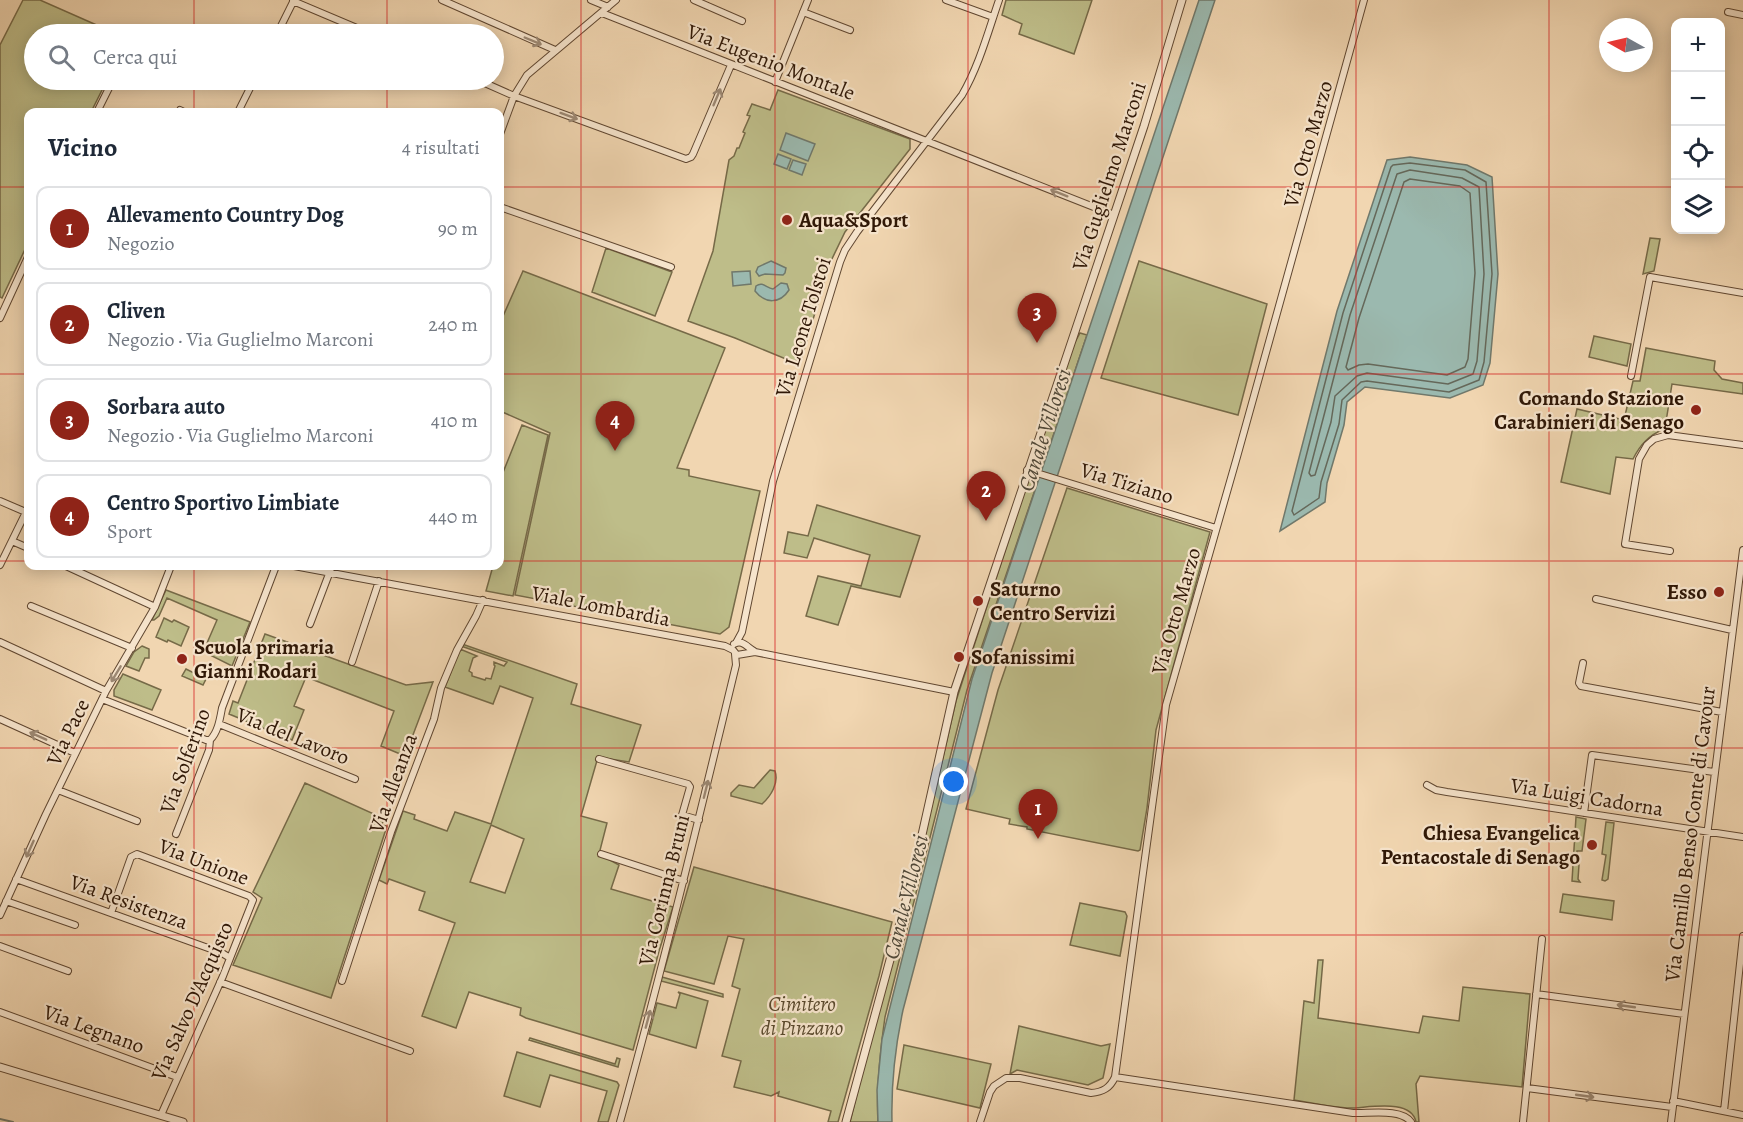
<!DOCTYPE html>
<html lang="it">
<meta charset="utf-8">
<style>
body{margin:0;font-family:Alegreya,serif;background:#f2f2f3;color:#1f2937}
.controls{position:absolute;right:18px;top:18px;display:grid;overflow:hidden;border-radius:12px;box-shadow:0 3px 15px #0003}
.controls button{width:54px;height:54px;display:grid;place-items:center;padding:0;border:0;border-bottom:2px solid #e0e1e3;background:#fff;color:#1f2937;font:30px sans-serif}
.compass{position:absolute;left:1599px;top:18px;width:54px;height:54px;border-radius:50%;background:#fff;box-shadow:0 3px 15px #0003;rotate:278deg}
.you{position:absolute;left:954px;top:782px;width:21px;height:21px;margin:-15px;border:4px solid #fff;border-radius:50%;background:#1a73e8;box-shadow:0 0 0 9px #1a73e833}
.badge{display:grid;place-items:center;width:39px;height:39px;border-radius:50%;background:#8f2418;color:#fff;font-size:20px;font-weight:700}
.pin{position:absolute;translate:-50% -50px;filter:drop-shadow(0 2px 3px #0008)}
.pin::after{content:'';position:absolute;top:32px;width:21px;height:18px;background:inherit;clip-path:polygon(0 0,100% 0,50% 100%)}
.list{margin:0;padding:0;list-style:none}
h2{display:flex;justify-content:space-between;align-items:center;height:78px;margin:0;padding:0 24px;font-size:26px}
h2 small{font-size:20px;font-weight:400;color:#747a83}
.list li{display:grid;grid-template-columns:39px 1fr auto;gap:18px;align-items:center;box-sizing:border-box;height:84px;margin:0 12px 12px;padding:0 12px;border:2px solid #e0e1e3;border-radius:12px}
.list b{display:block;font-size:22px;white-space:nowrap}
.list p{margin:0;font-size:20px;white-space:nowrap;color:#747a83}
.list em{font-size:20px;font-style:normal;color:#747a83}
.icon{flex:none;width:33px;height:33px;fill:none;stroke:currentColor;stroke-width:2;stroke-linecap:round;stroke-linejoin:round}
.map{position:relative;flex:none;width:1743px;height:1122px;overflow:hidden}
.search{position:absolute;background:#fff;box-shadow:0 3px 15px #0003;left:24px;top:24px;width:480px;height:66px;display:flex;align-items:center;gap:15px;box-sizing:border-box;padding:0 21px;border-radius:33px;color:#747a83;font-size:22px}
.panel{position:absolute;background:#fff;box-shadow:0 3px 15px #0003;left:24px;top:108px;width:480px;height:462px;border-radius:12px}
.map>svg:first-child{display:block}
.green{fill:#bebd89;stroke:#766a48;stroke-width:1.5;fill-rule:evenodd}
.water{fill:#9bb9af;stroke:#70786b;stroke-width:1.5}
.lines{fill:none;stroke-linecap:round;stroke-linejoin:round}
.shore{stroke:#65685a;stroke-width:1.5}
.stream{stroke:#70786b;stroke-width:2}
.minor-casing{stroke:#604731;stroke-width:8}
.tertiary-casing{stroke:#604731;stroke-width:9}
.minor{stroke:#f6e4cc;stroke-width:6}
.tertiary{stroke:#f6e4cc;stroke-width:7}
.oneway{stroke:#9c8873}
.grid{fill:none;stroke:#d62828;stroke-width:1.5;stroke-opacity:0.55}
.poi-dot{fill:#8f2418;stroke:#f6e4cc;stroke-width:2}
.labels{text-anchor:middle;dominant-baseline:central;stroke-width:4.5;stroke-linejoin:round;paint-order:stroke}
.street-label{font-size:21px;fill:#2f1706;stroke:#f6e4cc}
.poi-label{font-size:21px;font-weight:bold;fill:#2f1706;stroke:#f6e4cc;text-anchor:start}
.park-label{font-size:21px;font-style:italic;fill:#5a492d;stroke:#f6e4cc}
.water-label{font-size:22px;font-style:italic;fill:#4f4839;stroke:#f6e4cc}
</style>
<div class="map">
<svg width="1743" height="1122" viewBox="0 0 1743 1122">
<rect width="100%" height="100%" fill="#f1d6b1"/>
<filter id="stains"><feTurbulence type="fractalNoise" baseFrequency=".00333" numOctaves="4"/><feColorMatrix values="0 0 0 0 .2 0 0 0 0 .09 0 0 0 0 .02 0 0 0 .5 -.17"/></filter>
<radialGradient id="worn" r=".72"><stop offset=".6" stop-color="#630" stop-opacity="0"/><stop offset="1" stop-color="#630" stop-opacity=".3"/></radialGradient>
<path class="green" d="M23,0H40L117,34H34V80H107L91,112H28V243L2,298L0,297V45Z
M1006,0H1092L1074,54L1019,34L1022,24L1002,15Z
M778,90L910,139V149L845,232L829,265L802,357L793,362L735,338L688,321L713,251L729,160L734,156L737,148H739L745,133L743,132L750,116L747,115L752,104L770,110Z
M1650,238L1660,239L1654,271L1643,274Z
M606,248L672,272L655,316L592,292Z
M1139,261L1267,304L1238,415L1101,378Z
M523,271L725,348L677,468L689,470V476L760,491L729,627L720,634L515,595L550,433L500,411V323Z
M1080,333L1087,335L1041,472L1033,469L1032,465L1074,344Z
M1594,336L1631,344L1627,366L1589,357Z
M1646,348L1715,361L1714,370L1722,379L1743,383V394L1672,384L1665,428C1649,436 1641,443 1633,459L1616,457L1610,494L1561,482L1577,409L1624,420L1633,381H1640Z
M522,425L548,435L513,596L486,591L493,566H500V480Z
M1030,474L1040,475L967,690L885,1017C880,1052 876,1087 878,1122H850L871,1037L927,826L956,701Z
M1067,488L1210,532L1156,730L1147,808L1140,850L1138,851L1027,829V827L1009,824L1010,819L966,809L998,690Z
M817,505L920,536L900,597L851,586L838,625L806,616L818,576L861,586L870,555L814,538L807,558L784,553L788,532L808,536Z
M166,590L250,622L232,666L206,653L204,650L217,620L167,598L159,616L154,620H152Z
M164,618L172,622L174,620L189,627L181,646L168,640L167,642L156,637Z
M265,634L406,685L433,682L405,756L381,746L394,711L306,677L294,706L304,710L292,740L229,714L233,701L238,703Z
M462,644L577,684L571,704L641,725L629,762L598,757L581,816L607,823L599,854L619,865L611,889L673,907L659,951L633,1050L526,1018L520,1015L521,1008L469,992L456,1028L422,1016L455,923L419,910L425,892L389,879L387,884L379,880L403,811L415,815L414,819L447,831L455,812L491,824L533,698L500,686L493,704L445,687L460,649L477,656L473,658L469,671L472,673V676L485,680L486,678L491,679L495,666L494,665V662L504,666L507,662L461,646ZM491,825L524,839L505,893L470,882Z
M142,646L149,649V658H145L139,671L126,666L134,652Z
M186,669L206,679L203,685L182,676Z
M123,674L161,690L152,710L114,696V690Z
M770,770L775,771C779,783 771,796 762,804L731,796V793L739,785L754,788Z
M305,783L385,819L381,825L387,826L331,998L233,965L262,898L253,892Z
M1576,817L1586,819L1582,851H1577L1576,863L1579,865L1578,879L1580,882L1572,881Z
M1606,822L1614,823L1608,879L1605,881L1602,880L1606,855L1602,854Z
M694,867L892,922L879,976L838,1122H828L831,1111L778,1096L779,1092L771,1096L734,1087L741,1061L722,1056L740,989L732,986L744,939L728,936L714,984L664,971Z
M1563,894L1614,901L1612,920L1560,912Z
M1080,903L1125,912L1127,916L1120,956L1070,945Z
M1318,960H1323L1318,1018L1419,1033L1423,1016L1459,1021L1463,987L1530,994L1522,1087L1420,1076L1416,1084L1419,1122H1416C1411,1097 1364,1109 1347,1108C1329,1107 1312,1103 1294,1100L1304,1001L1314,1003Z
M662,977L723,994V997L661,981Z
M678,992L708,1001L696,1048L649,1034L657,1003L676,1008L680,994Z
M1019,1026L1101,1046L1110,1044L1103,1078L1088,1085L1017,1070L1010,1074Z
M530,1038L615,1064L617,1058L620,1059L618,1067L529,1040Z
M904,1045L991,1064L980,1108L897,1089Z
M517,1052L617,1082L619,1085L608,1122H598L607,1091L550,1075L540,1107L504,1096Z"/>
<path class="water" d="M1199,0H1215L992,673L903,1010C895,1048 891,1084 892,1122H878L877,1090L882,1039L972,679Z
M786,133L815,144L808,161L780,150Z
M778,154L791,159L787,169L774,164Z
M1410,157L1467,165L1492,177L1498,274L1490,363L1483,385L1450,398L1365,387L1347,402L1344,425L1327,483L1325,502L1280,531L1337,311L1387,160Z
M793,160L806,164L802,175L789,170Z
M771,261L786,268L785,273L783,275L765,274L759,276L756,272L758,267Z
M750,271L751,284L733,286L732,272Z
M781,283L787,284L789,290C780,304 765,304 755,291L756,286C763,281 766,288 773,289Z"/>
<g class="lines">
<path class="shore" d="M1410,163L1465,170L1486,182L1492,274L1484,362L1479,380L1449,392L1367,381L1361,382L1342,400L1339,424L1321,482L1319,498L1294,515L1292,511L1343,313L1391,167L1393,165Z
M1410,170L1462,178L1479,187L1484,274L1477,361L1473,374L1448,384L1367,373L1357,376L1335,396L1331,422L1315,475L1311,476L1309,473L1350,315L1397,174Z
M1410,179L1460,186L1470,193L1475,273L1468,359L1465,367L1447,375L1368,364L1359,365L1348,370L1346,367L1359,318L1404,182Z"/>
<path class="stream" d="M0,1119L13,1122"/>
<defs>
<path id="minor" d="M442,0L555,50
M591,0L608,7
M694,0L742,21
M946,0L993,17
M293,1L371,34
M803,12L850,30
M1728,12L1743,15
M602,13C772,81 943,147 1114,215
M277,34L294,0
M478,80L514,96L686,159L691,157L693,154L731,65
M775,82L808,0
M180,110L184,112
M97,112L113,80
M238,112L254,80
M500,134L514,96L527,75L616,0
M500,207L671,267
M0,318L28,257
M1631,376L1650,277L1743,293
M1027,470L1216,528
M0,501L28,513
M12,541L28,548
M1670,551L1625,544L1639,459L1647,445L1654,439L1668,435L1743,445
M0,565L28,508
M66,566L155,607
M294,566L725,646L733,650L737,655L755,652L954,692
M1596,599L1732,630
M31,606L132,648
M310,624L332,566
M0,642L106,691
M736,643L742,632L773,481L840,262L845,250L857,232L962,95C979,66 988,32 999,0
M734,644C742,639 747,647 754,651
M352,662L379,581
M1583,663L1579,683L1581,686L1722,712
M102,699L206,740H210
M0,719L75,753
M219,724L355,779
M599,759L688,784L690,787L682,815L699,820
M1427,785L1436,790L1447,792L1743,837
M58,790L137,821
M1584,813L1592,755L1714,772
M176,834L209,750L210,740C218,732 220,719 222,708L276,566
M601,854L684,881
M16,879L222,953L230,958
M6,901L75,925
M111,913L131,857L137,854L249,896L253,900L223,976L161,1115
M0,915L46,814L106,691L155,607L171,566
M0,946L68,971
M342,981L391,832L434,719L441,688L457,650L476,616L483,600
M220,982L410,1051
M1536,994L1684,1014
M0,1012L177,1077
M1115,1077L1353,1113C1368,1114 1401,1108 1411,1122
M1527,1088L1672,1107
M1673,1101L1743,1115
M1724,1111L1743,936
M620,1122C662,971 699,818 736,665L735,654
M980,1122L990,1092L994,1086L1006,1078H1020L1091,1093C1103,1092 1110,1088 1115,1077L1166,705L1237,457L1364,0
M1523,1122L1542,939
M1671,1122L1743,550"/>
<path id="tertiary" d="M0,1067L183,1122
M846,1122L913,875L954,692L1144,126L1182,0"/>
</defs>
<use href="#minor" class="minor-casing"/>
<use href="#tertiary" class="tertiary-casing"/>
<use href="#minor" class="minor"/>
<use href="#tertiary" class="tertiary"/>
</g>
<defs><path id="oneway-shaft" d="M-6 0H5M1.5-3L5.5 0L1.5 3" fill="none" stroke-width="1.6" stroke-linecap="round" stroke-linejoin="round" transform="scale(1.5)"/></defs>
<g class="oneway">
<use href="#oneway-shaft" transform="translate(533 41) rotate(23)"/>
<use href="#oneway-shaft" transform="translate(717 97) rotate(-67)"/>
<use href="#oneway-shaft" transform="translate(569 116) rotate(20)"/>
<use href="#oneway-shaft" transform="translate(1059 193) rotate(-158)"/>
<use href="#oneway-shaft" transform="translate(116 674) rotate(121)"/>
<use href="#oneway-shaft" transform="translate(38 736) rotate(-156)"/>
<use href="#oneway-shaft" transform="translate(706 789) rotate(-76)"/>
<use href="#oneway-shaft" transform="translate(30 849) rotate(114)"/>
<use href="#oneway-shaft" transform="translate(1626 1006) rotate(-172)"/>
<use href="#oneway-shaft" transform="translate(648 1019) rotate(-75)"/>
<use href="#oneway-shaft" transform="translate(1585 1096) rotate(8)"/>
</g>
<path class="grid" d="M194,0V34M387,0V34M581,0V1122M775,0V1122M968,0V1122M1162,0V1122M1356,0V1122M1549,0V1122M194,80V112M387,80V112M0,187H28M500,187H1676M1720,187H1743M0,374H28M500,374H1743M0,561H28M500,561H1743M194,566V1122M387,566V1122M0,748H1743M0,935H1743"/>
<g class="poi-dot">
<circle cx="787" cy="220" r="6"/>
<circle cx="1696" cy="410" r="6"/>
<circle cx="1719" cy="592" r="6"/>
<circle cx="978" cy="601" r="6"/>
<circle cx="959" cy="657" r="6"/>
<circle cx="182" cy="659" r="6"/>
<circle cx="1592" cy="845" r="6"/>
</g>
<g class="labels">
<g class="street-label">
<text transform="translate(771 62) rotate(21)">Via Eugenio Montale</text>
<text transform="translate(1308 144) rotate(-74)">Via Otto Marzo</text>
<text transform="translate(1109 176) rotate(-72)">Via Guglielmo Marconi</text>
<text transform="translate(803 327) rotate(-73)">Via Leone Tolstoi</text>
<text transform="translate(1127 483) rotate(17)">Via Tiziano</text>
<text transform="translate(601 606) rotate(11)">Viale Lombardia</text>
<text transform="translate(1176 611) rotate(-74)">Via Otto Marzo</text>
<text transform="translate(68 732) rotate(-64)">Via Pace</text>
<text transform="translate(293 736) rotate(22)">Via del Lavoro</text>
<text transform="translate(185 761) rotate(-70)">Via Solferino</text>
<text transform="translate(393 783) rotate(-70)">Via Alleanza</text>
<text transform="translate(1587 797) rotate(9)">Via Luigi Cadorna</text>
<text transform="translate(1690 834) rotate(-83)">Via Camillo Benso Conte di Cavour</text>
<text transform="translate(204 862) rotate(21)">Via Unione</text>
<text transform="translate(664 890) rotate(-76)">Via Corinna Bruni</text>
<text transform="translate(129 902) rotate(20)">Via Resistenza</text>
<text transform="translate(192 1001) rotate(-66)">Via Salvo D'Acquisto</text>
<text transform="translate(94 1029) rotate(20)">Via Legnano</text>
</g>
<g class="poi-label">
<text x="799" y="220">Aqua&amp;Sport</text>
<text x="1684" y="398" text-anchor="end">Comando Stazione<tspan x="1684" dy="24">Carabinieri di Senago</tspan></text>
<text x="990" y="589">Saturno<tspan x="990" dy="24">Centro Servizi</tspan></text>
<text x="1707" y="592" text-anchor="end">Esso</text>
<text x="194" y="647">Scuola primaria<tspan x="194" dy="24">Gianni Rodari</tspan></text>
<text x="971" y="657">Sofanissimi</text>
<text x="1580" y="833" text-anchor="end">Chiesa Evangelica<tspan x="1580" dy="24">Pentacostale di Senago</tspan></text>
</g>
<g class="park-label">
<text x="802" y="1004">Cimitero<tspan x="802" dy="24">di Pinzano</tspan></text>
</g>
<g class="water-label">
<text transform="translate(1045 430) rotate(-72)">Canale Villoresi</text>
<text transform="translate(906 897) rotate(-76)">Canale Villoresi</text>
</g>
</g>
<rect width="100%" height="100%" filter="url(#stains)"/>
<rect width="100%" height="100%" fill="url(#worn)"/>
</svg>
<div class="controls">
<button>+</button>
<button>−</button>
<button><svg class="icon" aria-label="locate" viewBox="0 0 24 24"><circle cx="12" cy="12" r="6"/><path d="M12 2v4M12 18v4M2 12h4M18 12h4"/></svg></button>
<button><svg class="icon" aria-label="layers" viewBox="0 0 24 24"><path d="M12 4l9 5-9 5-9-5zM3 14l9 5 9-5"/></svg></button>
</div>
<svg class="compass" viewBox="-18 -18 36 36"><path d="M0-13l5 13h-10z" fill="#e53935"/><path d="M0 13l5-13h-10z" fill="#747a83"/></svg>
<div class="you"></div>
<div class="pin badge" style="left:1038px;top:839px">1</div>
<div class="pin badge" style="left:986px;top:521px">2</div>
<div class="pin badge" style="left:1037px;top:343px">3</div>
<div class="pin badge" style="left:615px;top:451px">4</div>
<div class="search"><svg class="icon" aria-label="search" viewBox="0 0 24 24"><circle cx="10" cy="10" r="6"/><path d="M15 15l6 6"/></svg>Cerca qui</div>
<section class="panel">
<h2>Vicino<small>4 risultati</small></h2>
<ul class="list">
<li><span class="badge">1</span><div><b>Allevamento Country Dog</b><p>Negozio</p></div><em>90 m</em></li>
<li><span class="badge">2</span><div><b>Cliven</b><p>Negozio · Via Guglielmo Marconi</p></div><em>240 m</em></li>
<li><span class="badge">3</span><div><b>Sorbara auto</b><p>Negozio · Via Guglielmo Marconi</p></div><em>410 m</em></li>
<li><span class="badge">4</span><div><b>Centro Sportivo Limbiate</b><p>Sport</p></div><em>440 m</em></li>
</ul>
</section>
</div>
